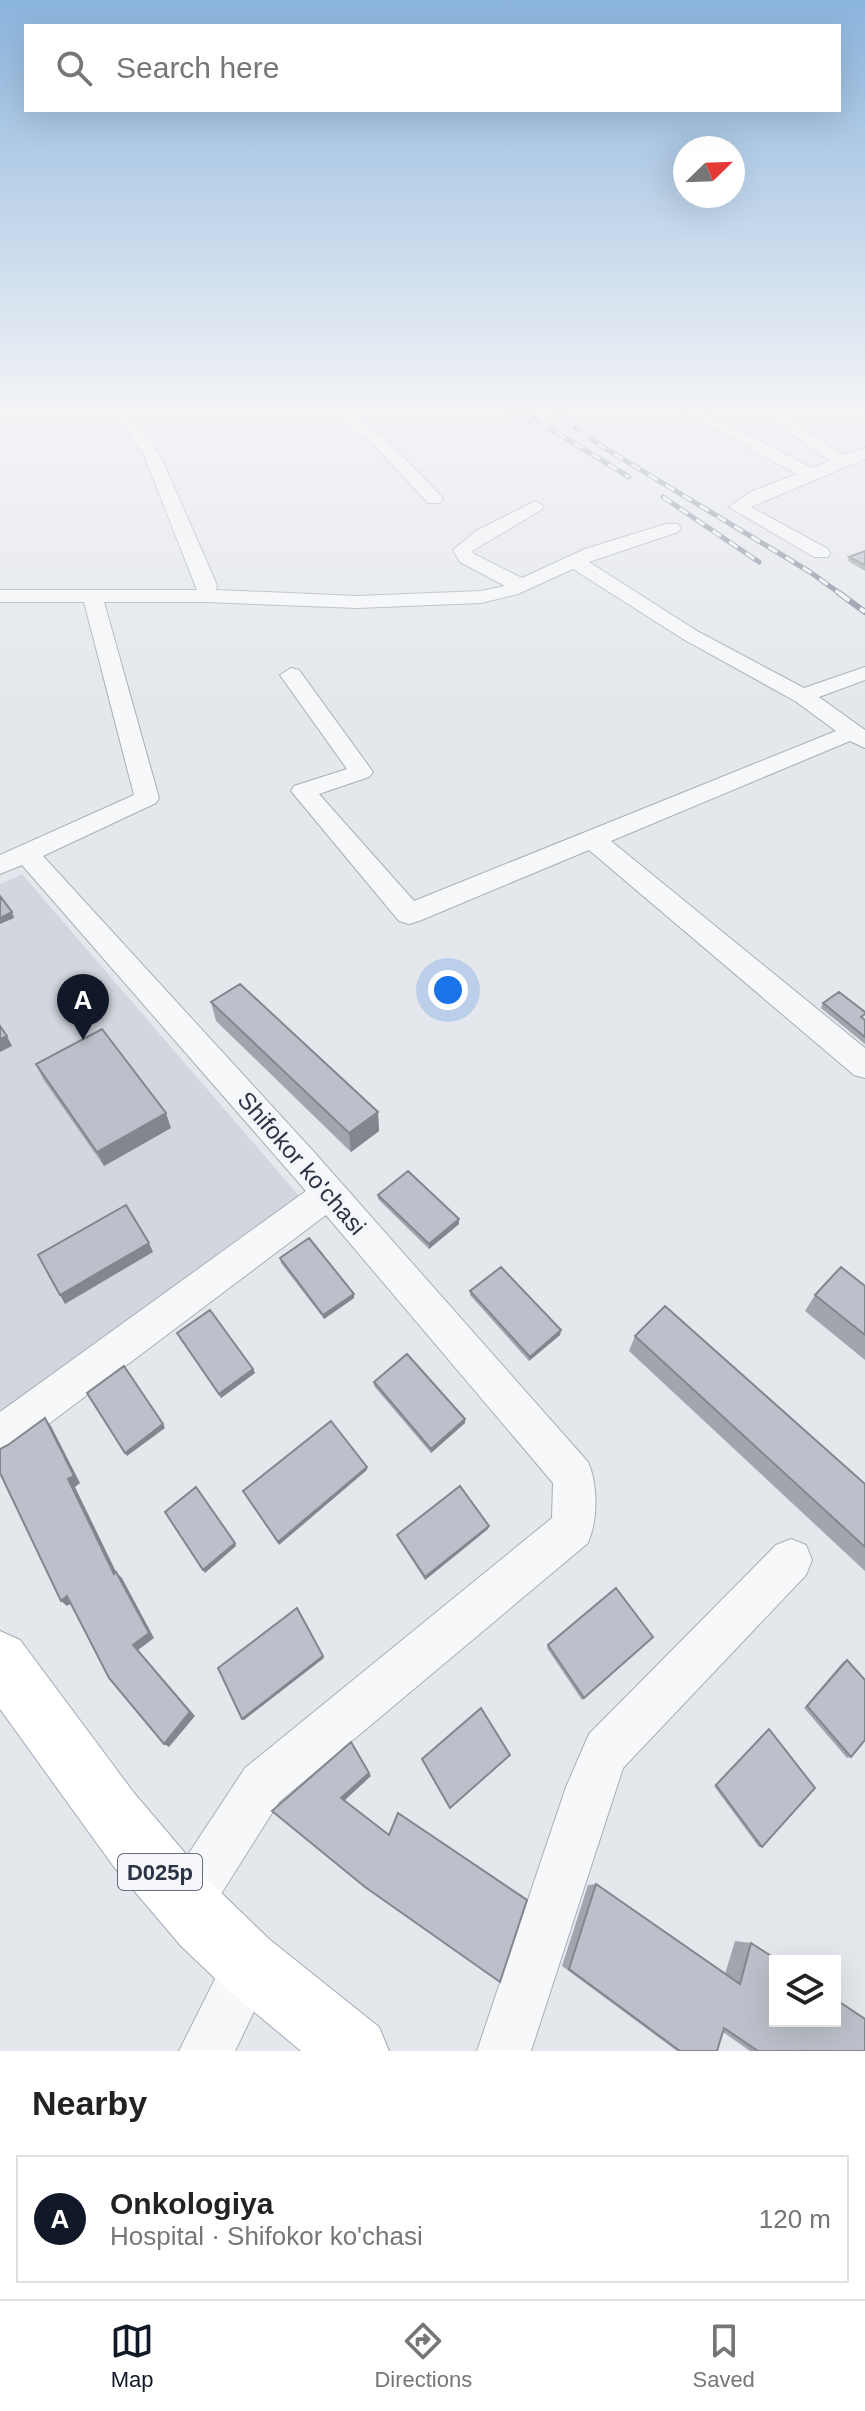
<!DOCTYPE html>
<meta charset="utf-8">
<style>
body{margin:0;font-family:Arial,sans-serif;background:#f2f2f2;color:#222}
.controls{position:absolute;right:24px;bottom:24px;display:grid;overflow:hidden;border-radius:0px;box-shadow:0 8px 32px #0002}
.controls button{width:72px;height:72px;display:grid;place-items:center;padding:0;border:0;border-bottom:2px solid #e0e0e0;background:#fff;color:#222;font:40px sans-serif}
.compass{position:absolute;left:673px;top:136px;width:72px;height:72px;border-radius:50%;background:#fff;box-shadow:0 8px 32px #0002;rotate:67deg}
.you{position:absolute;left:448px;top:990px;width:28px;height:28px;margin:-20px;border:6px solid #fff;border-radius:50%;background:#1a73e8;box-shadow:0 0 0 12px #1a73e833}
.badge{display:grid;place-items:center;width:52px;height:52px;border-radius:50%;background:#111827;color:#fff;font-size:26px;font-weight:700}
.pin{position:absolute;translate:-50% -66px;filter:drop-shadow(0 2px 4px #0008)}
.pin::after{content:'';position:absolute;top:42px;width:28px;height:24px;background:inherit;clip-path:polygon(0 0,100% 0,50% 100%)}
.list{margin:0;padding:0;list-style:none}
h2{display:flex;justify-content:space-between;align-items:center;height:104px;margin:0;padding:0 32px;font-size:34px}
h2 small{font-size:26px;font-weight:400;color:#767676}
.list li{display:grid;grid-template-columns:52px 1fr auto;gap:24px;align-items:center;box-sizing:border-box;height:128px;margin:0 16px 16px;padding:0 16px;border:2px solid #e0e0e0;border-radius:0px}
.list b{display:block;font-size:30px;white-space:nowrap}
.list p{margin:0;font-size:26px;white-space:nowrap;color:#767676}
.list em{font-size:26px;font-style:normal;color:#767676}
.icon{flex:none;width:44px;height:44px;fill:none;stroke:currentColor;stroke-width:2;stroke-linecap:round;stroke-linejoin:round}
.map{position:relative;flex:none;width:865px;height:2051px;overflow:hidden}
.search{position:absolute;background:#fff;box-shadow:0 8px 32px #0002;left:24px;right:24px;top:24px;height:88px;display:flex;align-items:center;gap:20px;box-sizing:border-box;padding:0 28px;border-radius:0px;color:#767676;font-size:30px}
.sheet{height:248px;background:#fff}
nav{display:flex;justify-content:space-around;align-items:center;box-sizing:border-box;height:112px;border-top:2px solid #e0e0e0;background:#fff;font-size:22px;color:#767676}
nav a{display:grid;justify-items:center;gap:4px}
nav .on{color:#111827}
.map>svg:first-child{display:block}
.built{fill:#d2d6de}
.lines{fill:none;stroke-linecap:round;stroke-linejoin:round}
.minor-casing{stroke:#a9aeb7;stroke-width:2}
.major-casing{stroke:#a3abb8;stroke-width:2}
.minor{fill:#f7f8fa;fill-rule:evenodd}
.major{fill:#fff;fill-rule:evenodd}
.rail-far1-casing{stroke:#7d8696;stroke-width:5}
.rail-casing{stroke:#7d8696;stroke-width:6}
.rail-far1{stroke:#f4f6f9;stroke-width:3;stroke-dasharray:10;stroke-linecap:butt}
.rail{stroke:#f4f6f9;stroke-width:4;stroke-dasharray:13;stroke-linecap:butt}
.wall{fill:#a1a5ae}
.shaded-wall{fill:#83868d}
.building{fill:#bbc0ca;stroke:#83868d;stroke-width:2}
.labels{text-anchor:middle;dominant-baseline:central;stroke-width:8;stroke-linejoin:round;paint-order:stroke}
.shield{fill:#f4f6f9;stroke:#676e7b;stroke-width:2}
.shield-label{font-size:22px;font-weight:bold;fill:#2b3445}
.street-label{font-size:24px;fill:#2b3445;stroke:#f4f6f9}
</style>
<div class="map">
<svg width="865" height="2051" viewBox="0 0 865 2051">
<rect width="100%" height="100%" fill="#e4e7ec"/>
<path class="built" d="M22,874L300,1197L0,1416V884Z"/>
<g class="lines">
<defs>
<path id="minor" d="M105,408L125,409L160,455L217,585L216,590L357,596L481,591L505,586L460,562L453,550L476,531L535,501L544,506L541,510L472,551L474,554L522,578L585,549L666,524H678L681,528L678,532L589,562L697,631L804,688L865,667V680L819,697L865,730V748L850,741L611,841L865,1048V1078L854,1075L589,850L419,921L409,924L399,921L291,791L294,786L347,769L280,675L291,668L299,670L373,772L369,777L319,794L414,901L836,731L795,701L683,639L573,569L518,594L481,603L357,608L206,602H104L159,798L156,803L43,856L314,1152L588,1462C598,1485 598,1519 588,1543L279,1802L204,1921L186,1928L168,1921L161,1903L168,1885L245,1768L552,1518L553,1483L326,1215L14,1450L0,1456V1412L306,1191L22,865L0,874V855L134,795L84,602H0V590H197L144,455L115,415Z
M323,408H341L385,438L440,495L443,499L440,503H428L373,444Z
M675,408H695L812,468L830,461L755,408H773L844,455L865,448V459L751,507L828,549L830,553L828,557H814L729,507L752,491L797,474Z
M791,1539L806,1545L812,1560L806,1575L623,1768L531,2051H477L566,1787L589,1734L776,1545Z
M250,1940L269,1947L276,1966L235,2051H179L231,1947Z"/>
<path id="major" d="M0,1631L20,1640L134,1793L208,1880L269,1939L379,2027L389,2051H301L222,1985L181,1946L114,1867L0,1709Z"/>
</defs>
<use href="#minor" class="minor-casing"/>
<use href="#major" class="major-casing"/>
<use href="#minor" class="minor"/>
<use href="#major" class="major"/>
<defs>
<path id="rail-far1" d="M500,408L530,423
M549,408L598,444L810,572L842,595
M523,412L629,477
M663,497L759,562"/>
<path id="rail" d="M839,593L865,612"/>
</defs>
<use href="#rail-far1" class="rail-far1-casing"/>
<use href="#rail" class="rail-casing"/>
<use href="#rail-far1" class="rail-far1"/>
<use href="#rail" class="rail"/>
</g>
<path class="wall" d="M865,551V571L848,561L849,557Z
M211,1002L378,1112L379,1131L351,1152L216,1021Z
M823,1003L865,1020V1044L821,1008Z
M36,1064L171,1128L104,1166L43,1079Z
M378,1195L459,1219V1224L429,1249L378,1199Z
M280,1258L354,1294V1298L324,1319L281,1263Z
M865,1286V1360L805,1311L815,1295Z
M470,1291L561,1330L560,1335L529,1361L470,1295Z
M177,1333L253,1369L255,1373L221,1398Z
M635,1336L865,1484V1571L629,1351Z
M374,1382L465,1423L431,1453L374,1386Z
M488,1529L425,1580L398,1538L397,1535Z
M653,1637L582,1700L547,1648L548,1645Z
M847,1660L851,1757L847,1758L804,1708L843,1662Z
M769,1729L762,1847H759L714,1786Z
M596,1884L725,1974L735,1941L751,1943L865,2051H750L723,2032L717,2051H677L562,1966L588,1885Z"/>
<path class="shaded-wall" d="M12,912L14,918L0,924V918Z
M7,1036L12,1046L0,1052V1039Z
M378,1112L379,1131L351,1152L349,1133Z
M166,1113L171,1128L104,1166L97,1152Z
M459,1219V1224L429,1249V1244Z
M149,1243L153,1252L65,1304L60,1295Z
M354,1294V1298L324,1319L323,1315Z
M561,1330L560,1335L529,1361L530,1357Z
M253,1369L255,1373L221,1398L219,1394Z
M45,1418L51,1426L80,1483L75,1487L120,1580L114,1574L68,1479Z
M465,1419V1423L431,1453V1449Z
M163,1424L165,1428L127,1456L125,1453Z
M367,1467V1470L279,1545L278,1542Z
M489,1526L488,1529L425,1580V1577Z
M235,1543L236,1546L205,1573L203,1570Z
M116,1572L122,1578L154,1638L138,1650L195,1716L169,1747L164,1744L133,1645Z
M67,1596L73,1602L67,1606L61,1601Z
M323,1656L324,1658L244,1720L242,1719Z
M369,1773L371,1776L344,1801L341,1798Z"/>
<path class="building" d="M865,551V565L849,557Z
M0,896L12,912L0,918Z
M240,984L378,1112L349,1133L211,1002Z
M839,992L865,1012V1014L861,1017L865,1020V1037L823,1003Z
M0,1026L7,1036L0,1039Z
M102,1029L166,1113L97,1152L36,1064Z
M408,1171L459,1219L429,1244L378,1195Z
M126,1205L149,1243L60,1295L38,1255Z
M309,1238L354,1294L323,1315L280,1258Z
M501,1267L561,1330L530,1357L470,1291Z
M841,1267L865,1286V1335L815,1295Z
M665,1306L865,1484V1547L635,1336Z
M210,1310L253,1369L219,1394L177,1333Z
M407,1354L465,1419L431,1449L374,1382Z
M124,1366L163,1424L125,1453L87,1393Z
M45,1418L74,1476L68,1479L114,1574L116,1572L149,1633L133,1645L190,1712L164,1744L109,1678L67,1596L61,1601L0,1473V1449L8,1445Z
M331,1421L367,1467L278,1542L243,1491Z
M460,1486L489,1526L425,1577L397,1535Z
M196,1487L235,1543L203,1570L165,1512Z
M616,1588L653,1637L584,1698L548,1645Z
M297,1608L323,1656L242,1719L218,1668Z
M847,1660L865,1680V1740L851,1757L807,1706Z
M481,1708L510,1755L450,1808L422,1759Z
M769,1729L815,1788L762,1847L716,1785Z
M351,1742L369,1773L341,1798L389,1835L398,1813L527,1900L500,1982L365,1887L272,1811Z
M596,1884L740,1984L751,1943L779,1961H775V2021H835V1999L865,2019V2051H758L724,2028L717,2051H680L569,1969Z"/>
<linearGradient id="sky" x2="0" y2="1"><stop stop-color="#8bb4dd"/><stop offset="0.59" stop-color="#f3f4f6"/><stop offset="1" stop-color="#f3f4f6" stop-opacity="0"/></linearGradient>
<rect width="865" height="695" fill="url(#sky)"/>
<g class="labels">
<rect class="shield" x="118" y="1854" width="84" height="36" rx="6"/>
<g class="shield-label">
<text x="160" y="1872">D025p</text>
</g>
<g class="street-label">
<text transform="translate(302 1163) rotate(49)">Shifokor ko'chasi</text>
</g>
</g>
</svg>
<div class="controls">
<button><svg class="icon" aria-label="layers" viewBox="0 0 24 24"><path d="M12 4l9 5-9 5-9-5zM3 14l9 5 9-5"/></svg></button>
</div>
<svg class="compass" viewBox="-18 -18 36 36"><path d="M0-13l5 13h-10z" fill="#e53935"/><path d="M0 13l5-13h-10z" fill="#767676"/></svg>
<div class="you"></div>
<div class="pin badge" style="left:83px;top:1040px">A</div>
<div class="search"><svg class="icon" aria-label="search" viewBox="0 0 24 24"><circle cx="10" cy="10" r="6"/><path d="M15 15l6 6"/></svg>Search here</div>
</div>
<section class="sheet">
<h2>Nearby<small></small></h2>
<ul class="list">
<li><span class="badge">A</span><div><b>Onkologiya</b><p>Hospital · Shifokor ko'chasi</p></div><em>120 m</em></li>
</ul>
</section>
<nav>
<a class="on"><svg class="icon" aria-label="map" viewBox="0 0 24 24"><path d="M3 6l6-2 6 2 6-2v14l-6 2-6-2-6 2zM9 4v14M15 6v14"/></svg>Map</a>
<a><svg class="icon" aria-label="directions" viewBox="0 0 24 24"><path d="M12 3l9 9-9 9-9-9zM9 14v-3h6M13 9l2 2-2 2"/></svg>Directions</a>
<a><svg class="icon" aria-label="saved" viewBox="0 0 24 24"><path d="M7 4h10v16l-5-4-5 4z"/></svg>Saved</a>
</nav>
